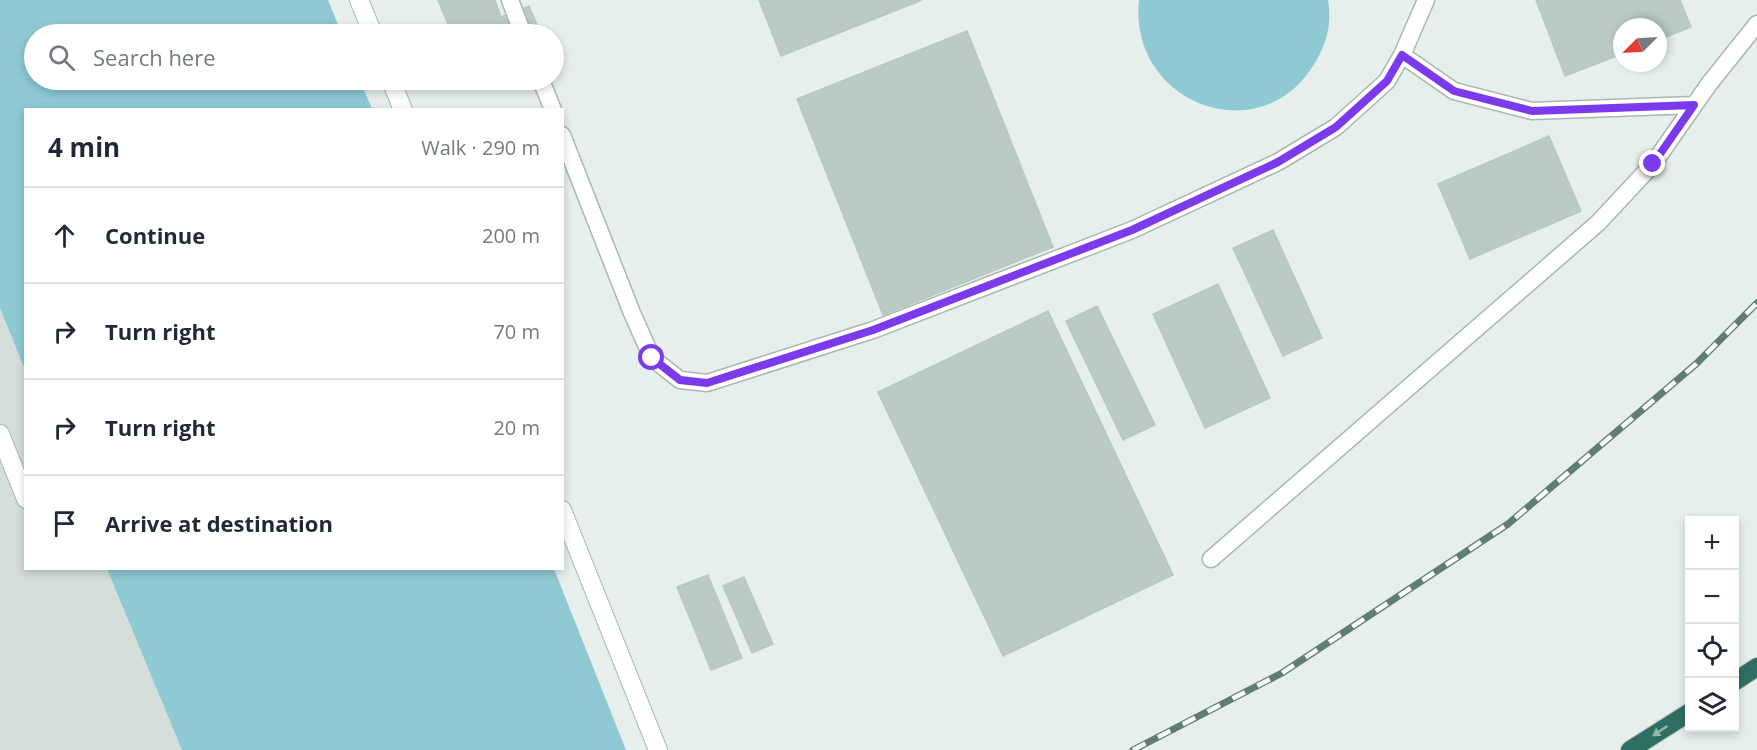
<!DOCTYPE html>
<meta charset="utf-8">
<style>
body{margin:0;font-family:"Open Sans",sans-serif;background:#f2f2f3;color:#1f2937}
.controls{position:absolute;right:18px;bottom:18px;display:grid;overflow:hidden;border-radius:0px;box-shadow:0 3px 9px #0003}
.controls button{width:54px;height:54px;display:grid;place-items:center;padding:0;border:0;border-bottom:2px solid #e0e1e3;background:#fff;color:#1f2937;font:30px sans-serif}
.compass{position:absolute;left:1613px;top:18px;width:54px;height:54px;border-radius:50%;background:#fff;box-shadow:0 3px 9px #0003;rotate:246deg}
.stop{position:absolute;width:18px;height:18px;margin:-14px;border:4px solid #7c3aed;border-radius:50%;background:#fff}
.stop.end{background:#7c3aed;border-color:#fff;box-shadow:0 2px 6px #0008}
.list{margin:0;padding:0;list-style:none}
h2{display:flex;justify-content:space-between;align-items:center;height:78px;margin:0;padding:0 24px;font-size:26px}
h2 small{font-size:20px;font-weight:400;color:#747a83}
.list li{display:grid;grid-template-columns:39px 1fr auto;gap:18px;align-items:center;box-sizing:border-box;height:96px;padding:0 24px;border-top:2px solid #e0e1e3}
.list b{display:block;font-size:22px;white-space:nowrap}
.list em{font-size:20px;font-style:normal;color:#747a83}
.icon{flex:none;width:33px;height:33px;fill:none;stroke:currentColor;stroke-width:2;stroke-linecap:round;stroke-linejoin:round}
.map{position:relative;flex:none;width:1757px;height:750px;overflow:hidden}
.search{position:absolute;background:#fff;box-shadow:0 3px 9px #0003;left:24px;top:24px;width:540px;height:66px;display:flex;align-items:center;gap:15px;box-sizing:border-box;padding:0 21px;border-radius:33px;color:#747a83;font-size:22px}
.panel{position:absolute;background:#fff;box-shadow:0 3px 9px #0003;left:24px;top:108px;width:540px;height:462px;border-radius:0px}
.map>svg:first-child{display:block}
.built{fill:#d4dfda}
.water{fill:#8ec9d4}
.building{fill:#bbcac4;stroke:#b8c9c2;stroke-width:1.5}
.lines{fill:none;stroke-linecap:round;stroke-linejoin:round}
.lane-casing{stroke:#a8b8b2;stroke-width:19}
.street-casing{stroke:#a8b8b2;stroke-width:20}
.secondary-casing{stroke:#a4bbb3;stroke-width:20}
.highway-casing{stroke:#c2cac8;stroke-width:20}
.lane{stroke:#fff;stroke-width:16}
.street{stroke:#fff;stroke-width:18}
.secondary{stroke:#fff;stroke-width:18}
.highway{stroke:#2f6f62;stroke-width:18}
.rail-casing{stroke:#5f7d75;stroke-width:7}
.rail{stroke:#f7fbf9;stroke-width:4.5;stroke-dasharray:14;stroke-linecap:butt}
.oneway{fill:#93b5ae}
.route{stroke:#7c3aed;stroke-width:8}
</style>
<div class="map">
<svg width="1757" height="750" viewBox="0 0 1757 750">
<rect width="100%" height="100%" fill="#e6efeb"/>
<path class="built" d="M0,308L25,370L26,568L107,569L182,750H0Z"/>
<path class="water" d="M0,0H328L342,34H34V80H360L372,109L26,110L25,370L0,308Z
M1139,0H1328C1332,22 1327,42 1316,61C1264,154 1128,105 1139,0Z
M107,569H554L626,750H182Z"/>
<path class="building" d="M438,0H495L501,17L529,6L541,34H452Z
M759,0H922L781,56Z
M1536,0H1680L1691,27L1658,40V27H1622V54L1565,76Z
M967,31L1053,247L883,315L797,99Z
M470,80H492L473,87Z
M1549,136L1581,211L1470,259L1438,184Z
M1273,230L1322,338L1283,356L1233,248Z
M1218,284L1270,398L1205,428L1153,314Z
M1097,306L1155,425L1123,440L1066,321Z
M1048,311L1173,575L1003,656L878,392Z
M708,575L742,658L711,670L677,587Z
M744,577L773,644L752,653L723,586Z"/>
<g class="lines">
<defs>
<path id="lane" d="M510,0L523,34
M1402,55L1454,91L1532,111L1694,105
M541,80L553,110
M562,135L632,313L652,358L680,380L707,383L873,330L1132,230L1278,162L1336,127L1387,81L1402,55L1426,0
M1211,559L1598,223L1653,164L1709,84L1757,24"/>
<path id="street" d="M0,434L26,499"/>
<path id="secondary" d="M359,0L373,34
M391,80L403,110
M562,510L658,750"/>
<path id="highway" d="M1734,682L1757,667
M1630,750L1690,712"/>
</defs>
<use href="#lane" class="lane-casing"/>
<use href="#street" class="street-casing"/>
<use href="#secondary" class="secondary-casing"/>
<use href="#highway" class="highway-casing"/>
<use href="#lane" class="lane"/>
<use href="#street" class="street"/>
<use href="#secondary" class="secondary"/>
<use href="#highway" class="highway"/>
<defs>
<path id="rail" d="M1133,750L1282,673L1508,524L1696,364L1757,303"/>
</defs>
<use href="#rail" class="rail-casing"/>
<use href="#rail" class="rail"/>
</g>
<defs><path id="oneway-solid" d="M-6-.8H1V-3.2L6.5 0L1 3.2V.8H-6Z" transform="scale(1.5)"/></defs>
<use class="oneway" href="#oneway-solid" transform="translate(1660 731) rotate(146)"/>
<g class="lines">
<path class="route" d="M652,358L680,380L707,383L873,330L1132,230L1278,162L1336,127L1387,81L1402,55L1454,91L1532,111L1694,105L1653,164"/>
</g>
</svg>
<div class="controls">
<button>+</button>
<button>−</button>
<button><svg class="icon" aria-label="locate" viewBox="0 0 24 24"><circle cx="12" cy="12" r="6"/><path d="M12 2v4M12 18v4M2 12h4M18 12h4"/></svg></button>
<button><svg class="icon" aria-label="layers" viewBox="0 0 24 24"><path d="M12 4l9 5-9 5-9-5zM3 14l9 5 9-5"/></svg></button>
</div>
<svg class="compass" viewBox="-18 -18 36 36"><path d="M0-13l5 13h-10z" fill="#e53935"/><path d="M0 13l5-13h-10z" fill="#747a83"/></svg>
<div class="stop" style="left:652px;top:358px"></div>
<div class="stop end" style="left:1653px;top:164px"></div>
<div class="search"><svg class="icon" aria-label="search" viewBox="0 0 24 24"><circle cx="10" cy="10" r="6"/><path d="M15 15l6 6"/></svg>Search here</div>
<section class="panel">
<h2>4 min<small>Walk · 290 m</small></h2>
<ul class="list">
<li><svg class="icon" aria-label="ahead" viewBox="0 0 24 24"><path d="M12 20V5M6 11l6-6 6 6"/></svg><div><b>Continue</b></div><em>200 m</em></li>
<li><svg class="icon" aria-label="right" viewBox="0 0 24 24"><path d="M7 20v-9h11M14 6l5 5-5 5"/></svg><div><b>Turn right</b></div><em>70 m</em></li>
<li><svg class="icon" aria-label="right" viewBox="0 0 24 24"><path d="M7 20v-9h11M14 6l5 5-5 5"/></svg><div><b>Turn right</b></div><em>20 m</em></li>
<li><svg class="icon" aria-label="arrive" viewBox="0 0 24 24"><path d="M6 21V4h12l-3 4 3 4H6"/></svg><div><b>Arrive at destination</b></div></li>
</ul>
</section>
</div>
